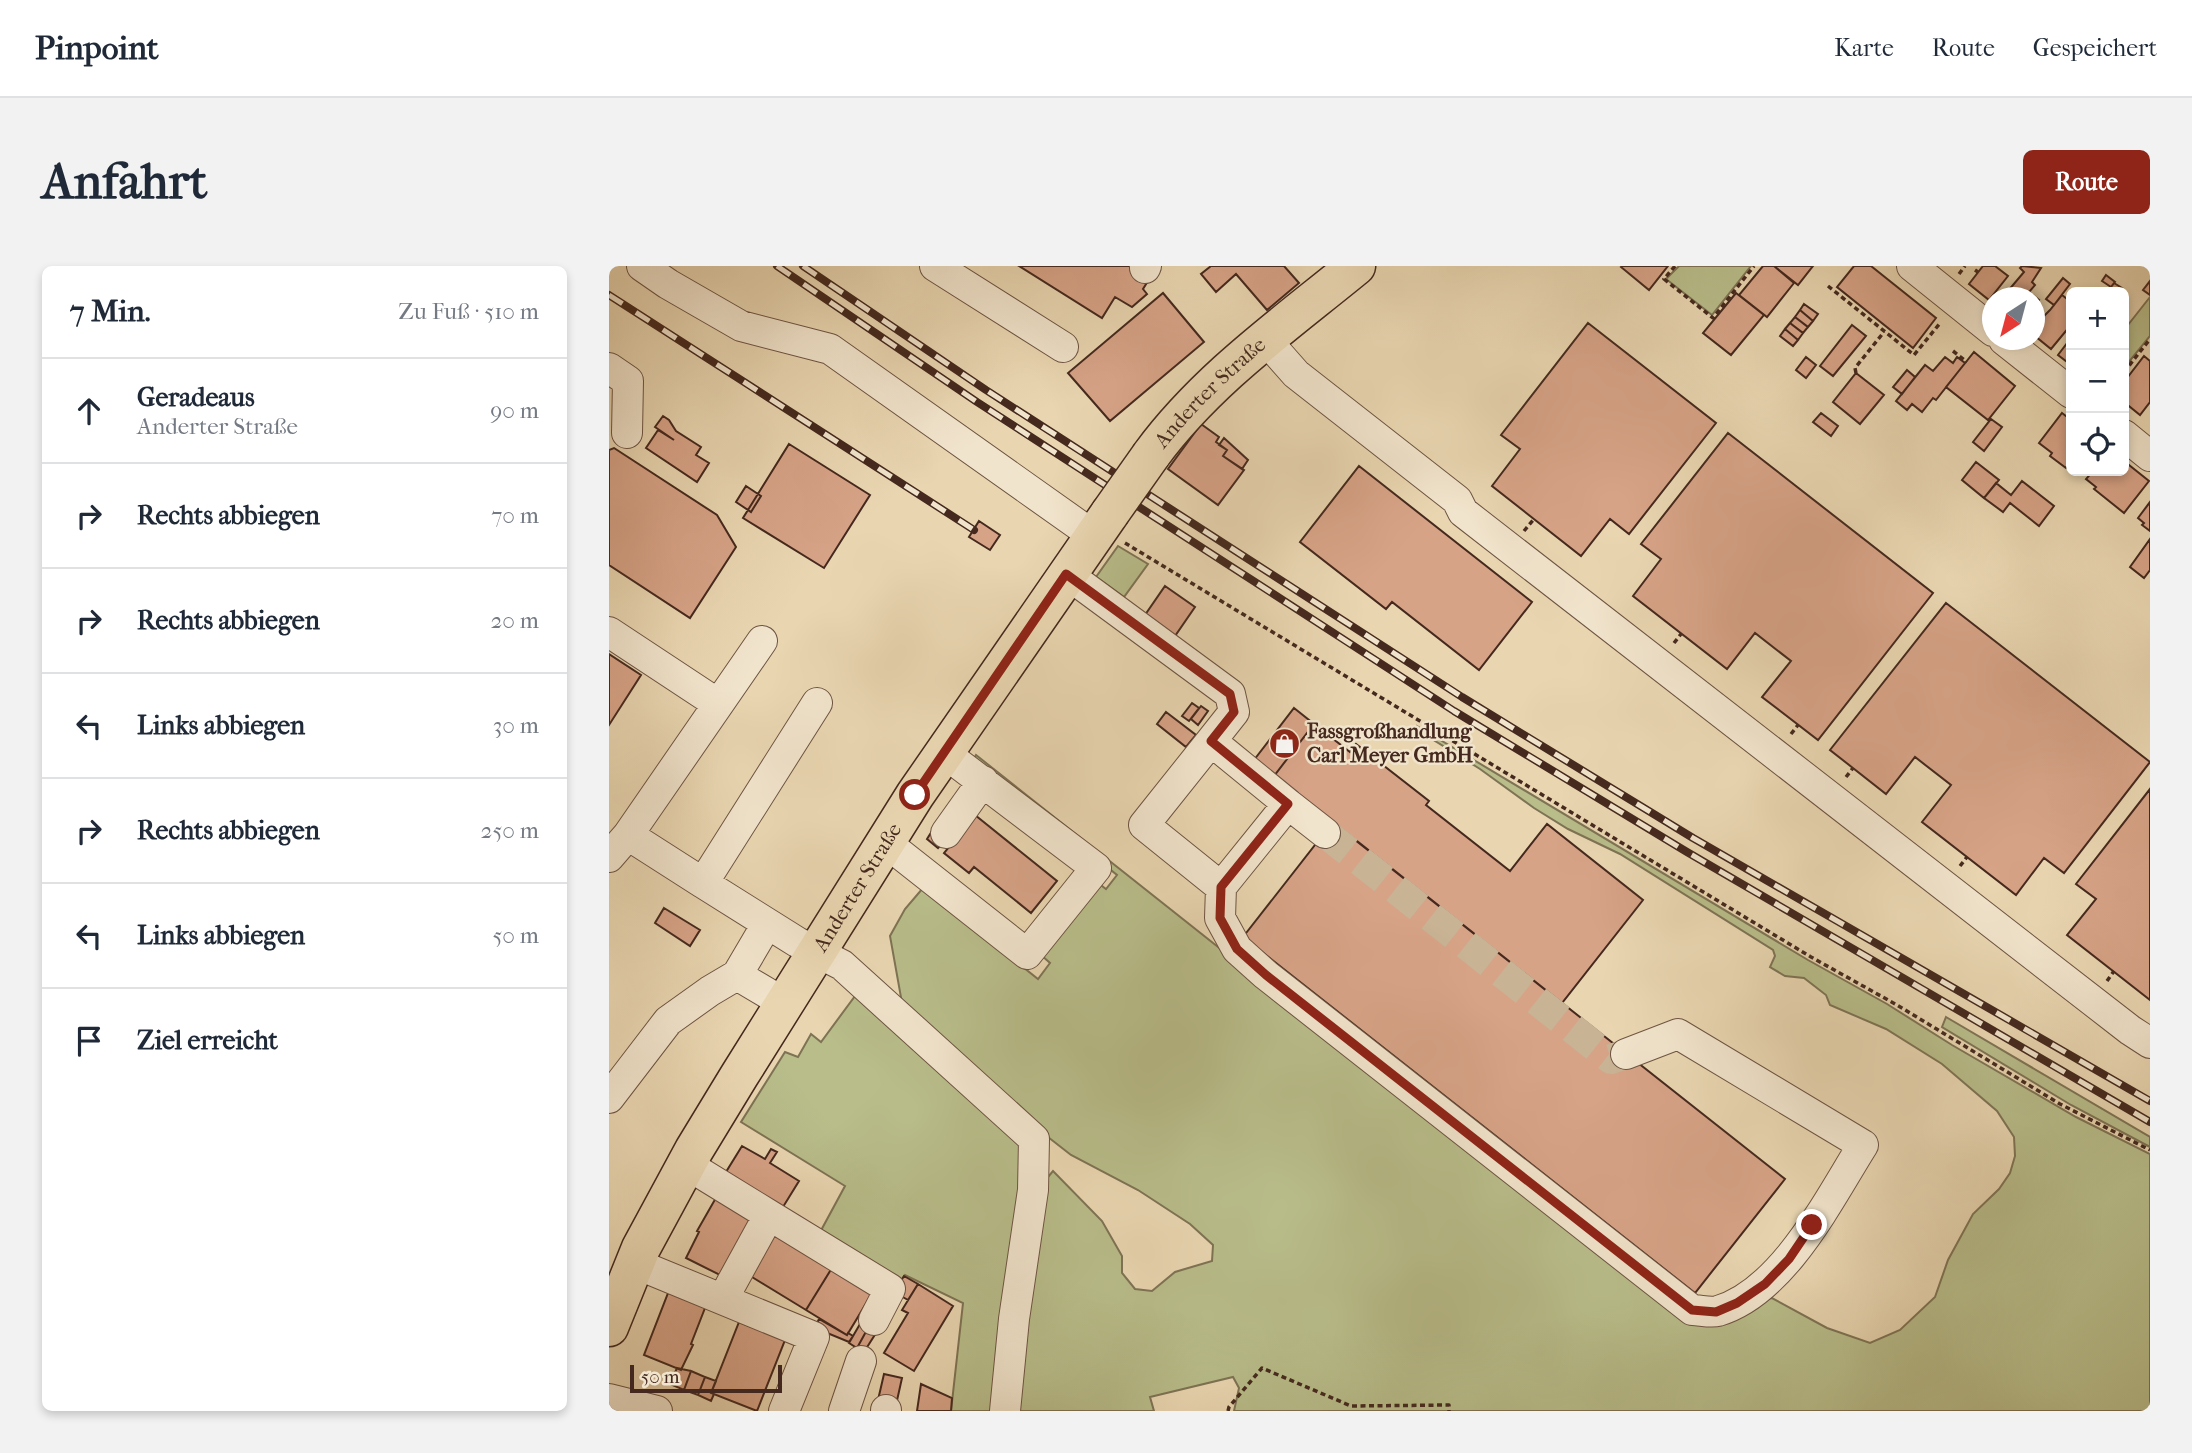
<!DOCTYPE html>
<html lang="de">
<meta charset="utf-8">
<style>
body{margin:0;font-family:"IM FELL French Canon",serif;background:#f2f2f3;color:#1f2937}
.controls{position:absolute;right:21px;top:21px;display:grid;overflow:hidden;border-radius:10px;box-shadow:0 4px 10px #0003}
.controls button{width:63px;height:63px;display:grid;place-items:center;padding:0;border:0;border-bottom:2px solid #e0e1e3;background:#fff;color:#1f2937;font:35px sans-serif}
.compass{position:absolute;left:1373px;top:21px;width:63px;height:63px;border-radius:50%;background:#fff;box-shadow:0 4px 10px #0003;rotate:216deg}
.scale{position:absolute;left:21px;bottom:18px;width:152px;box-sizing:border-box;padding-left:7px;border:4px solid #45291e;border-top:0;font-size:19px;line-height:24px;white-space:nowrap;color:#45291e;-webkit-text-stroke:5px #f1e4cc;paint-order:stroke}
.stop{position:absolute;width:21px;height:21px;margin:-16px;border:5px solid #8f2418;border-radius:50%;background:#fff}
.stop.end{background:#8f2418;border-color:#fff;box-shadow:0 2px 7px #0008}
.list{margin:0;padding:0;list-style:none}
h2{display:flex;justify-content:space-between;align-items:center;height:91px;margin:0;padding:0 28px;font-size:30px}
h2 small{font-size:23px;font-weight:400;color:#747a83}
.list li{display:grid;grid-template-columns:46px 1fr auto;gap:21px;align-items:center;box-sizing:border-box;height:105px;padding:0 28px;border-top:2px solid #e0e1e3}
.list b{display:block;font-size:26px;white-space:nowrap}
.list p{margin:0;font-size:23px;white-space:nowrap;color:#747a83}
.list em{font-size:23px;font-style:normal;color:#747a83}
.icon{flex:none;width:38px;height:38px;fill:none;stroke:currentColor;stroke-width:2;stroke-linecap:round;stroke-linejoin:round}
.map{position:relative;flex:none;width:1541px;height:1145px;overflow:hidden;border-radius:10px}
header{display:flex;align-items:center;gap:42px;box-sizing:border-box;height:98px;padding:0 35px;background:#fff;border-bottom:2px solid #e0e1e3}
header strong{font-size:33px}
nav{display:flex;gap:38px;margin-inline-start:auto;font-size:24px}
.intro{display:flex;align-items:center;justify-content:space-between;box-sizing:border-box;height:168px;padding:0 42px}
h1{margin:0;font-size:49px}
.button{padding:18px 32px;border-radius:10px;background:#8f2418;color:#fff;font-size:24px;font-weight:700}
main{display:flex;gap:42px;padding:0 42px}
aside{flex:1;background:#fff;border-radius:10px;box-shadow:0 4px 10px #0003}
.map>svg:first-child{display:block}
.green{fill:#b8bd8a;stroke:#7e7354;stroke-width:2}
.building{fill:#d7a387;stroke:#45291e;stroke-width:2}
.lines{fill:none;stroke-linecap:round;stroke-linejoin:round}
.minor-tunnel{stroke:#c8b394;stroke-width:30;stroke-dasharray:30 15;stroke-linecap:butt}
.minor-casing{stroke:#6e5443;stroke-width:32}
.major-casing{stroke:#45291e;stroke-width:41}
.path{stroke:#45291e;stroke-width:3.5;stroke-dasharray:5 3.5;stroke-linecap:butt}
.minor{stroke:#f1e4cc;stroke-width:30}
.major{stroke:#e9d6b1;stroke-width:38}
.rail-casing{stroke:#45291e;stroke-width:8}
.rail{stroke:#f1e4cc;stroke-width:5;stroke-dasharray:16;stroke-linecap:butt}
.major-bridge-casing{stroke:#45291e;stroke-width:41;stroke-linecap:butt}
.major-bridge{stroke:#e9d6b1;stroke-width:38}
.route{stroke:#8f2418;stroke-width:9}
.labels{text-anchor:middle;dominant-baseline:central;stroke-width:5;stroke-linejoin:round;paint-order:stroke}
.street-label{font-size:21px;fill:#45291e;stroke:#f1e4cc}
.poi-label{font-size:21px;font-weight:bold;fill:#45291e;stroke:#f1e4cc;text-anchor:start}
</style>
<header>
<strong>Pinpoint</strong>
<nav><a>Karte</a><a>Route</a><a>Gespeichert</a></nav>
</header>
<div class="intro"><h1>Anfahrt</h1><a class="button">Route</a></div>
<main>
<aside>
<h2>7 Min.<small>Zu Fuß · 510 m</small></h2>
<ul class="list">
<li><svg class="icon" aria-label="ahead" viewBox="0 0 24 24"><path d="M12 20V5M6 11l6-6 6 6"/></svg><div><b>Geradeaus</b><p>Anderter Straße</p></div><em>90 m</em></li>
<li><svg class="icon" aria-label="right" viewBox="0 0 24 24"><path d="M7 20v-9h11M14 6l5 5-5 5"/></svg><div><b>Rechts abbiegen</b></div><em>70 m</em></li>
<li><svg class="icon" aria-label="right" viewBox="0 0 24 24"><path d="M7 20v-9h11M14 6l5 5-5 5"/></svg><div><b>Rechts abbiegen</b></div><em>20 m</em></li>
<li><svg class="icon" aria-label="left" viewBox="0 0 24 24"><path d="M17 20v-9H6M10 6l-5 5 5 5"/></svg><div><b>Links abbiegen</b></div><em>30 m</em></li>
<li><svg class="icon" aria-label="right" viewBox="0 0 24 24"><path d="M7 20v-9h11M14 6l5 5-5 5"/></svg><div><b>Rechts abbiegen</b></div><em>250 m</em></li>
<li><svg class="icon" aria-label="left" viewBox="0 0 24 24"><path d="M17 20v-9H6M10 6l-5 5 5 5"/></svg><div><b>Links abbiegen</b></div><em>50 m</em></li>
<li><svg class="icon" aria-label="arrive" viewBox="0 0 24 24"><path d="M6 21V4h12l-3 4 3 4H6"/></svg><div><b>Ziel erreicht</b></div></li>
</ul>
</aside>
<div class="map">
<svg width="1541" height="1145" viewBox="0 0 1541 1145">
<rect width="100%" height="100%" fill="#e9d6b1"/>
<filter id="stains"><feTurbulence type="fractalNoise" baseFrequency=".00286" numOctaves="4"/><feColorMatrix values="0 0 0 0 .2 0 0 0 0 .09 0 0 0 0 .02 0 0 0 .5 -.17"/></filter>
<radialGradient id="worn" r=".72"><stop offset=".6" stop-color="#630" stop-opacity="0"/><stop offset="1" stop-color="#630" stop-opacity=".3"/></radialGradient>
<path class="green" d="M1070,0H1142L1103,49L1057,13Z
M1541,31V70L1515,102V64Z
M509,280L539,298L515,331L487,311Z
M808,460L1199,694L1278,738L1343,779L1467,851L1541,888V1145H625L630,1122L624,1111L541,1131L545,1145H396L434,917L444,905L493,955L513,990V1007L526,1023L543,1025L566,1006L603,995L604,979L581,958L529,924L462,889L430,864L293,737L281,670L296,643L314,622L429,713L441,697L432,689L489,617L497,623L508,609L364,494L367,489L1078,1053L1135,1037L1163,1032L1218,1062L1261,1077L1291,1064L1326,1031L1339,994L1364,948L1390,923L1401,907L1406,890L1405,871L1388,845L1333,798L1277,763L1221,739L1217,729L1195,712L1176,710L1161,701L1166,690L1164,684L1011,588L959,563L925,542L871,503L807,463Z
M249,726L412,876L411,949L385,1145H342L354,1037L296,1009L289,1018L209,970L236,920L132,856L176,786L189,791L202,768L212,776Z
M1337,751L1541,871V881L1462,839L1333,761Z"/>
<path class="building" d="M410,0H534L544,7L534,23L538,28L523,41L506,31L493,52Z
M602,0H675L690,17L658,44L627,8L607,26L592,8Z
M1013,0H1059L1040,24L1012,1Z
M1154,0H1165L1185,17L1158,51L1130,29Z
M1165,0H1204L1189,19Z
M1245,0H1262L1327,52L1304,82L1228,21Z
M1374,0H1386L1399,10L1380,34L1360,18Z
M1413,0L1432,2L1423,16L1426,19L1420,26L1430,34L1426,40V32H1393L1415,6L1411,2Z
M1497,9L1506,16L1502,21L1493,15Z
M1454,12L1461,18L1445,39L1437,33Z
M1541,15V29L1534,24Z
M1505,17L1513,22L1510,26L1502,21Z
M554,27L595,76L501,155L459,107Z
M1127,27L1155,49L1122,89L1094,67Z
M1453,29L1462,36V61L1461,60L1442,83L1426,70L1427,60L1426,56L1432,47L1435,50L1441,44Z
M1195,38L1209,48L1204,55L1191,44Z
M1191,44L1204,55L1199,61L1186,51Z
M1186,51L1199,61L1194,67L1181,57Z
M979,57L1107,157L1020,268L1001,253L972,290L883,220L911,183L892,169Z
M1181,57L1194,67L1189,74L1176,63Z
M1243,59L1257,70L1224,110L1211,100Z
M1176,63L1189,74L1184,80L1171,70Z
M1462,72V99L1449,89Z
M1365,86L1406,120L1379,154L1337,121Z
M1535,90L1541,95V136L1531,149L1515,136V116Z
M1197,91L1207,99L1197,112L1187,104Z
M1336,91L1344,97L1348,91L1356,97L1327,134L1324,132L1313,146L1303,138L1298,144L1287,135L1316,99L1324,105Z
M1298,104L1306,111L1293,128L1284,121Z
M1247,107L1275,129L1251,158L1224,136Z
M1212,147L1229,160L1222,170L1204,156Z
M1453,147L1462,154V203L1458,200L1457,202L1441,190L1443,187L1430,177Z
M54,150L60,154L67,165L92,181L87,189L100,197L88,216L37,182L49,164L65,174L46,161Z
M1382,153L1393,161L1375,185L1364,176Z
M592,158L610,171L607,176L618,184L614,190L635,204L609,239L559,203Z
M1119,167L1324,327L1209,474L1153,431L1182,395L1146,367L1118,403L1024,330L1052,293L1032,278Z
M615,172L639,194L633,203L614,190L618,184L610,179Z
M180,178L261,229L215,302L134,252Z
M5,182L108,249L127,281L81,352L0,299V184Z
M1515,195L1540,215L1515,247L1485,223L1487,221L1477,213L1484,205H1515Z
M1367,196L1390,214L1375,232L1353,214Z
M750,200L923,336L870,404L783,336L777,343L691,276Z
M1413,215L1445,240L1430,260L1401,237L1394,246L1375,232L1387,217L1402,229Z
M137,220L152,230L142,246L127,236Z
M1541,236V265L1533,259L1535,257L1529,252Z
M370,255L391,269L381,284L360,271Z
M1541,273V304L1535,312L1521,301Z
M556,320L586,341L566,370L536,349Z
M1337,337L1541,496L1455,607L1435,592L1407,629L1313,556L1342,519L1306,491L1277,528L1221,484Z
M0,388L32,409L0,459Z
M583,437L590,442L580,455L573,450Z
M592,440L599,445L589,459L582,453Z
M685,442L705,458L665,510L645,494Z
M557,446L587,469L577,481L548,458Z
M705,458L741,486L747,478L820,535L817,539L901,605L938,558L1034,634L953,737L665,510Z
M1541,523V734L1458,669L1487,633L1467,618Z
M366,549L448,615L422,647L365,601L360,607L335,587Z
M724,556L1176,913L1086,1027L634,671Z
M323,565L335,575L329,582L318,573Z
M55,642L91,664L81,680L46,657Z
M133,880L156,893L162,883L168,886L161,897L190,915L174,941L117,906Z
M108,930L144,948L113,1010L77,992L90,966L88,965Z
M167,961L226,997L197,1044L138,1008Z
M226,997L267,1021L238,1069L197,1044Z
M295,1010L309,1018L299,1034L285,1026Z
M309,1018L344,1040L305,1105L275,1087L299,1047L293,1044Z
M61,1022L96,1042L82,1078L84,1079L72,1104L35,1089Z
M210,1053L238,1069L239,1067L244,1070L240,1076L206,1062Z
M130,1056L176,1074L148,1145L102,1127Z
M251,1058L259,1062L248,1082L240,1077Z
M259,1062L267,1067L255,1086L248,1082Z
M68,1102L82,1105L75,1124L61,1118Z
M82,1105L96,1111L89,1129L75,1124Z
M275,1108L293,1112L287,1139L269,1134Z
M96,1111L107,1115L102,1127L105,1128L102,1135L89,1129Z
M312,1118L343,1132L342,1145H308Z"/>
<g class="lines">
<path class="minor-tunnel" d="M716,567L1002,793L1017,788"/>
<defs>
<path id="minor" d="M33,0L59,18L132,60L221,83L485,270
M326,0L454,81
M1303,0L1384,65
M536,2L537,0
M657,74L687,108L848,234L854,246L1521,764L1541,777
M1395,74L1462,127
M0,102L19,115L18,167
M1515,169L1541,190
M458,308L621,428L625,446L602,475L679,538L612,621L535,559L602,475
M0,366L109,438
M208,437L94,617L188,676L233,699L425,873L424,924L405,1053L396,1145
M679,538L716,567
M337,567L374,515
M276,576L418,688L487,602L334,486
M0,591L19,569
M94,617L19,569L153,375
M612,621L611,652L628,683L657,709L1083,1044C1091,1044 1101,1047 1109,1045C1174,1026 1220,933 1254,879L1069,768L1017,788
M158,658L128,709L175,737
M0,832L59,755L101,725L128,709
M77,898L160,949L121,1020
M160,949L281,1023L265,1054
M25,997L205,1071L175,1145
M0,1133L48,1145
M235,1145L252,1095
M277,1145V1144"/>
<g id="major">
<path id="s1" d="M542,189C597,114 675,59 747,0"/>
<path id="s2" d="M0,1061L32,982L85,884L130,810L306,529L501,247"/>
</g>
</defs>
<use href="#minor" class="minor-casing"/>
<use href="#major" class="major-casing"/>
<path class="path" d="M1066,0L1055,13L1104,52L1145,0
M1366,4L1369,6
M1350,8L1356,0
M1219,20L1305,89L1332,56
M1426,53L1427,54
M1344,85L1358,96
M1515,106L1541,73
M1247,107L1246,102L1275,66
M915,265L925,253
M516,277L1202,691L1288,739L1451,838L1541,884
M1065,377L1072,368
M1182,468L1189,459
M1237,511L1244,502
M1351,600L1358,591
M1498,715L1505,705
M619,1145L620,1141L653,1102L742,1140L840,1139V1145"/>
<use href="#minor" class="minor"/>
<use href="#major" class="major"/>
<defs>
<path id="rail" d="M168,0L368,136L845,445L1078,586L1541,856
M194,0L377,124L853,431L1084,572L1541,835
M0,29L365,264"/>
</defs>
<use href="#rail" class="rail-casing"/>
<use href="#rail" class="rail"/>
<defs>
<path id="major-bridge" d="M501,247L542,189"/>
</defs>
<use href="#major-bridge" class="major-bridge-casing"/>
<use href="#major-bridge" class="major-bridge"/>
</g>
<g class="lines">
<path class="route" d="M306,529L457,308L621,428L625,446L602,475L679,538L612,621L611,652L628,683L657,709L1083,1044L1107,1046L1128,1037L1156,1018L1180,993L1203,959"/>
</g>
<defs>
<symbol id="shop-disc" viewBox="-11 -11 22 22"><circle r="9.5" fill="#8f2418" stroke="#f1e4cc"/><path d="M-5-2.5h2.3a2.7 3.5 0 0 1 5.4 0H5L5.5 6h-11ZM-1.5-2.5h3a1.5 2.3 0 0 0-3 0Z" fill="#fff"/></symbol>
</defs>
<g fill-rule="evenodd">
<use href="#shop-disc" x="658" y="460" width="35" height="35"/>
</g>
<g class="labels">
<g class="street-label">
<text stroke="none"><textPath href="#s1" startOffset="86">Anderter Straße</textPath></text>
<text stroke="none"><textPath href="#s2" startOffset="506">Anderter Straße</textPath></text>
</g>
<g class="poi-label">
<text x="698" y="465">Fassgroßhandlung<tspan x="698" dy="24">Carl Meyer GmbH</tspan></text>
</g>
</g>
<rect width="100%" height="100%" filter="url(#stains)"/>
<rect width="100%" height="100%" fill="url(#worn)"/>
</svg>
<div class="controls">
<button>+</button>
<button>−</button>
<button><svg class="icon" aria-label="locate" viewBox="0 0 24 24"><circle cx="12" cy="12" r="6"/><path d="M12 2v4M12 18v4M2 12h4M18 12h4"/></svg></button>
</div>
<svg class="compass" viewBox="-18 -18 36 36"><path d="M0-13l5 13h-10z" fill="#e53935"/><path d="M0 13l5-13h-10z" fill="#747a83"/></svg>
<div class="scale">50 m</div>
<div class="stop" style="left:306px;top:529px"></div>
<div class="stop end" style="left:1203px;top:959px"></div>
</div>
</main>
